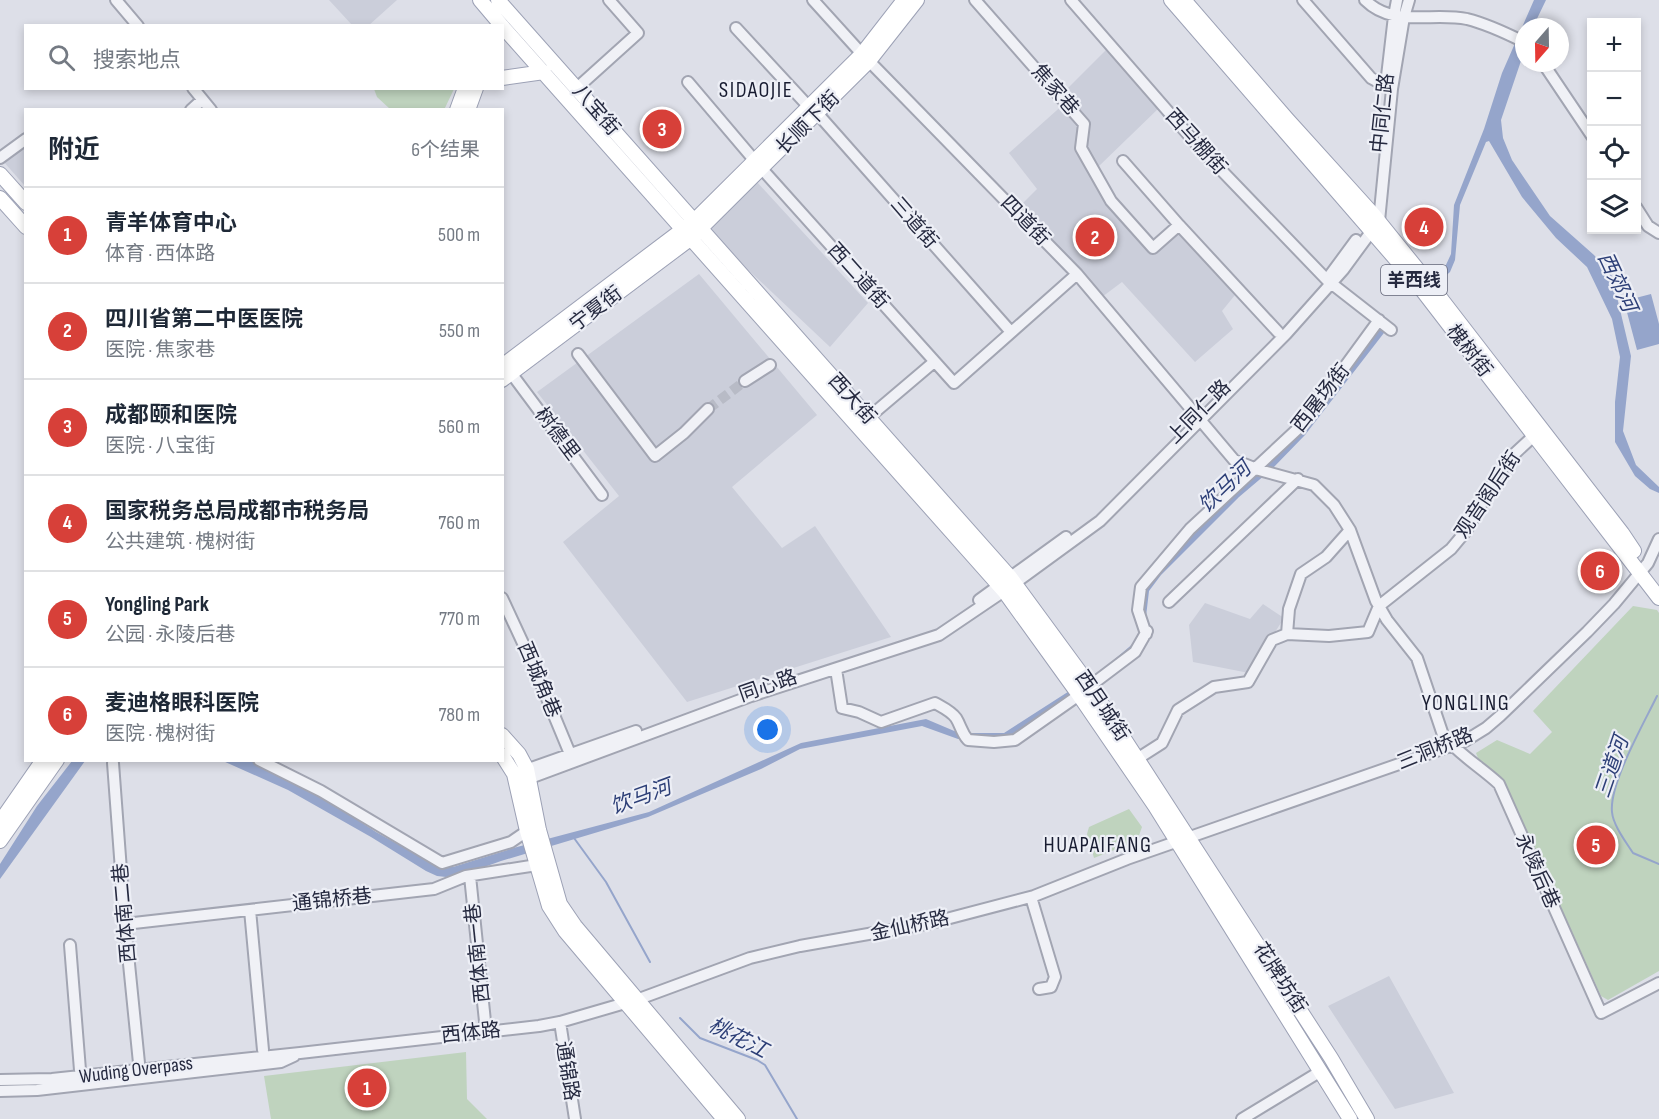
<!DOCTYPE html>
<html lang="zh">
<meta charset="utf-8">
<style>
body{margin:0;font-family:"Sofia Sans Condensed","Noto Sans SC",sans-serif;background:#f6f6f7;color:#1f2937}
.controls{position:absolute;right:18px;top:18px;display:grid;overflow:hidden;border-radius:0px;box-shadow:0 3px 9px #0003}
.controls button{width:54px;height:54px;display:grid;place-items:center;padding:0;border:0;border-bottom:2px solid #e0e1e3;background:#fff;color:#1f2937;font:30px sans-serif}
.compass{position:absolute;left:1515px;top:18px;width:54px;height:54px;border-radius:50%;background:#fff;box-shadow:0 3px 9px #0003;rotate:200deg}
.you{position:absolute;left:768px;top:730px;width:21px;height:21px;margin:-15px;border:4px solid #fff;border-radius:50%;background:#1a73e8;box-shadow:0 0 0 9px #1a73e833}
.badge{display:grid;place-items:center;width:39px;height:39px;border-radius:50%;background:#d74039;color:#fff;font-size:20px;font-weight:700}
.pin{position:absolute;translate:-50% -50%;border:3px solid #fff;box-shadow:0 2px 6px #0006}
.list{margin:0;padding:0;list-style:none}
h2{display:flex;justify-content:space-between;align-items:center;height:78px;margin:0;padding:0 24px;font-size:26px}
h2 small{font-size:20px;font-weight:400;color:#747a83}
.list li{display:grid;grid-template-columns:39px 1fr auto;gap:18px;align-items:center;box-sizing:border-box;height:96px;padding:0 24px;border-top:2px solid #e0e1e3}
.list b{display:block;font-size:22px;white-space:nowrap}
.list p{margin:0;font-size:20px;white-space:nowrap;color:#747a83}
.list em{font-size:20px;font-style:normal;color:#747a83}
.icon{flex:none;width:33px;height:33px;fill:none;stroke:currentColor;stroke-width:2;stroke-linecap:round;stroke-linejoin:round}
.map{position:relative;flex:none;width:1659px;height:1119px;overflow:hidden}
.search{position:absolute;background:#fff;box-shadow:0 3px 9px #0003;left:24px;top:24px;width:480px;height:66px;display:flex;align-items:center;gap:15px;box-sizing:border-box;padding:0 21px;border-radius:0px;color:#747a83;font-size:22px}
.panel{position:absolute;background:#fff;box-shadow:0 3px 9px #0003;left:24px;top:108px;width:480px;height:654px;border-radius:0px}
.map>svg:first-child{display:block}
.built{fill:#cbceda}
.green{fill:#bfd3be}
.water{fill:#95a5cb}
.lines{fill:none;stroke-linecap:round;stroke-linejoin:round}
.stream{stroke:#95a5cb;stroke-width:2}
.minor-tunnel{stroke:#b8bbc6;stroke-width:10;stroke-dasharray:10 5;stroke-linecap:butt}
.minor-casing{stroke:#a2a5b2;stroke-width:14}
.major-casing{stroke:#9ca1b5;stroke-width:16}
.minor{stroke:#f0f1f6;stroke-width:10}
.major{stroke:#fff;stroke-width:14}
.labels{text-anchor:middle;dominant-baseline:central;stroke-width:4.5;stroke-linejoin:round;paint-order:stroke}
.shield{fill:#edeff6;stroke:#626577;stroke-width:1.5}
.shield-label{font-size:18px;font-weight:bold;fill:#262a40}
.street-label{font-size:20px;fill:#262a40;stroke:#edeff6}
.water-label{font-size:21px;font-style:italic;fill:#2d3f77;stroke:#edeff6}
.quarter-label{font-size:22px;letter-spacing:1.5px;fill:#181c31;stroke:#edeff6}
</style>
<div class="map">
<svg width="1659" height="1119" viewBox="0 0 1659 1119">
<rect width="100%" height="100%" fill="#dddfe8"/>
<path class="built" d="M329,0H397L368,26L352,25Z
M1108,48L1160,107L1098,167L1085,147L1087,119L1063,93Z
M1066,102L1084,124L1081,148L1111,201L1152,248L1179,225L1235,295L1222,311L1233,329L1195,362L1122,282L1102,297L1020,206L1037,189L1009,153Z
M25,142V186L3,161Z
M757,182L868,303L830,347L706,230Z
M699,274L817,415L732,487L782,548L815,526L891,637L687,702L563,542L619,496L537,392Z
M1205,603L1250,619L1263,604L1284,618L1249,673L1193,662L1189,625Z
M1389,976L1454,1093L1395,1109L1328,1006Z"/>
<path class="green" d="M374,89H454L444,110L390,109L377,97Z
M1633,606L1657,610L1659,613V971L1608,1000L1601,996L1509,793L1480,763L1476,753L1497,740L1530,754L1552,732L1533,711Z
M1129,809L1142,827L1137,841L1094,858L1087,834L1089,827Z
M466,1052L467,1099L487,1119H271L264,1076Z"/>
<path class="water" d="M1534,0H1546L1533,27H1524V52L1501,120L1503,138L1512,160L1550,216L1594,255L1612,276L1631,356L1623,431L1636,465L1659,487V493L1650,489L1635,476L1615,442V402L1620,357L1612,319L1587,267L1556,238L1522,197L1489,141L1486,142L1460,205L1455,260L1450,272L1434,286L1429,281L1445,267L1451,254L1454,205L1484,129L1502,73Z
M1651,294L1659,324V344L1637,350L1624,301Z
M1382,325L1387,329L1305,435L1272,469L1239,497L1161,575L1149,591L1145,625L1137,649L1028,728L1009,738L958,739L922,726L800,749L761,769L648,817L501,861L462,875L446,877L437,876L426,871L371,837L288,790L223,761H252L303,784L376,832L430,862L440,867H453L517,847L649,812L801,743L926,719L959,733H1004L1102,670L1135,642L1139,635L1143,587L1165,560L1302,431Z
M72,761H85L0,879V864L37,806Z"/>
<g class="lines">
<path class="stream" d="M1657,696C1644,723 1609,784 1612,812C1613,825 1626,842 1633,853L1659,864
M574,838L606,882L650,962
M680,1018L700,1038L757,1060L765,1065L797,1119"/>
<path class="minor-tunnel" d="M708,409L745,381"/>
<defs>
<path id="minor" d="M116,0L138,26
M813,0L862,54
M975,0L1084,124L1081,148L1111,201L1153,248L1179,225L1278,332
M1071,0L1199,147L1327,280L1391,330
M1303,0L1371,78L1386,86
M1365,0C1393,28 1432,12 1467,19C1487,24 1506,33 1524,42
M736,28L809,107
M869,61L1077,274L1234,460L1259,470L1314,485L1334,505L1350,530L1376,601L1387,620L1417,658L1443,735C1457,753 1482,768 1499,784L1601,1013L1659,983
M1543,63L1592,136
M1387,76L1394,16L1397,0
M688,82L755,161
M193,88L211,110
M577,88L638,33L609,0
M191,110L202,100
M817,113L1011,332
M0,158L26,139
M1123,161L1179,225
M762,169L954,383L1077,274
M1636,207L1648,226L1659,233
M1328,278L1356,240
M578,354L655,456L684,433L708,409
M511,373L602,495
M745,381L770,365
M868,418L934,362
M502,598L534,667L573,761
M979,600L1066,537
M1169,602L1298,479
M1146,634L1138,610L1141,587L1190,529L1303,424L1379,320
M1287,634L1329,636L1368,632L1379,606L1451,549L1466,531L1498,475L1511,457L1539,431
M836,669L842,708L859,712L881,722L935,703C942,707 951,711 956,718C961,726 961,732 968,740L994,742L1015,740L1079,695
M1090,686L1135,652L1147,631
M1137,759L1162,743L1178,710L1214,687L1248,682L1272,640L1287,634L1289,609L1301,574L1326,557L1350,530
M259,760L321,791L442,863L511,842L527,831
M113,763L125,924L139,1063
M520,772L636,731
M522,781L751,696L939,635L1004,591L1100,521L1286,334L1343,270L1379,221L1392,89L1404,17L1409,0
M470,876L486,1031
M1031,897L1055,977L1051,987L1039,989
M250,910L263,1050
M125,924L434,889L466,876L537,865
M70,945L80,1070
M560,1022L575,1119
M0,1080L52,1079L300,1053L539,1026L560,1022L639,999L750,958L800,946L931,923L1034,896L1127,859L1465,741L1486,728L1500,716L1587,632L1614,604L1648,563L1659,539
M0,1091L37,1090L281,1062L294,1056
M1242,1119L1321,1071"/>
<path id="major" d="M480,0L502,26
M498,0L1010,577L1090,686L1331,1058L1367,1119
M1171,0L1419,286L1659,598
M1184,0L1287,119L1372,213L1435,291L1622,533L1634,551
M502,26L1004,591L1079,695L1155,806L1350,1119
M502,78L544,72
M457,110L465,88
M468,110L476,88
M0,174L26,203
M0,198L26,227
M502,366L694,221L862,54L904,0
M502,380L690,239L869,61L917,0
M502,735L519,754L527,769L539,830L560,904L575,926L738,1119
M502,755L514,774L527,831L549,906L565,931L724,1119
M0,822L43,760
M0,841L57,760"/>
</defs>
<use href="#minor" class="minor-casing"/>
<use href="#major" class="major-casing"/>
<use href="#minor" class="minor"/>
<use href="#major" class="major"/>
</g>
<g class="labels">
<rect class="shield" x="1381" y="265" width="66" height="30" rx="4.5"/>
<g class="shield-label">
<text x="1414" y="280">羊西线</text>
</g>
<g class="street-label">
<text transform="translate(1055 90) rotate(49)">焦家巷</text>
<text transform="translate(596 110) rotate(49)">八宝街</text>
<text transform="translate(1383 113) rotate(-84)">中同仁路</text>
<text transform="translate(808 123) rotate(-45)">长顺下街</text>
<text transform="translate(1196 142) rotate(48)">西马棚街</text>
<text transform="translate(1025 221) rotate(46)">四道街</text>
<text transform="translate(914 223) rotate(49)">三道街</text>
<text transform="translate(858 276) rotate(48)">西二道街</text>
<text transform="translate(596 309) rotate(-37)">宁夏街</text>
<text transform="translate(1469 351) rotate(52)">槐树街</text>
<text transform="translate(1321 398) rotate(-52)">西屠场街</text>
<text transform="translate(852 399) rotate(48)">西大街</text>
<text transform="translate(1199 412) rotate(-45)">上同仁路</text>
<text transform="translate(557 434) rotate(53)">树德里</text>
<text transform="translate(1488 495) rotate(-56)">观音阁后街</text>
<text transform="translate(539 680) rotate(67)">西城角巷</text>
<text transform="translate(768 686) rotate(-19)">同心路</text>
<text transform="translate(1102 706) rotate(56)">西月城街</text>
<text transform="translate(1435 749) rotate(-22)">三洞桥路</text>
<text transform="translate(1537 871) rotate(66)">永陵后巷</text>
<text transform="translate(332 900) rotate(-6)">通锦桥巷</text>
<text transform="translate(125 913) rotate(-95)">西体南二巷</text>
<text transform="translate(910 926) rotate(-12)">金仙桥路</text>
<text transform="translate(478 953) rotate(-96)">西体南一巷</text>
<text transform="translate(1280 978) rotate(57)">花牌坊街</text>
<text transform="translate(471 1033) rotate(-6)">西体路</text>
<text transform="translate(136 1070) rotate(-7)">Wuding Overpass</text>
<text transform="translate(567 1071) rotate(81)">通锦路</text>
</g>
<g class="water-label">
<text transform="translate(1617 282) rotate(65)">西郊河</text>
<text transform="translate(1225 487) rotate(-44)">饮马河</text>
<text transform="translate(1612 767) rotate(-71)">三道河</text>
<text transform="translate(641 797) rotate(-20)">饮马河</text>
<text transform="translate(738 1038) rotate(27)">桃花江</text>
</g>
<g class="quarter-label">
<text x="756" y="90">SIDAOJIE</text>
<text x="1466" y="703">YONGLING</text>
<text x="1098" y="845">HUAPAIFANG</text>
</g>
</g>
</svg>
<div class="controls">
<button>+</button>
<button>−</button>
<button><svg class="icon" aria-label="locate" viewBox="0 0 24 24"><circle cx="12" cy="12" r="6"/><path d="M12 2v4M12 18v4M2 12h4M18 12h4"/></svg></button>
<button><svg class="icon" aria-label="layers" viewBox="0 0 24 24"><path d="M12 4l9 5-9 5-9-5zM3 14l9 5 9-5"/></svg></button>
</div>
<svg class="compass" viewBox="-18 -18 36 36"><path d="M0-13l5 13h-10z" fill="#e53935"/><path d="M0 13l5-13h-10z" fill="#747a83"/></svg>
<div class="you"></div>
<div class="pin badge" style="left:367px;top:1088px">1</div>
<div class="pin badge" style="left:1095px;top:237px">2</div>
<div class="pin badge" style="left:662px;top:129px">3</div>
<div class="pin badge" style="left:1424px;top:227px">4</div>
<div class="pin badge" style="left:1596px;top:845px">5</div>
<div class="pin badge" style="left:1600px;top:571px">6</div>
<div class="search"><svg class="icon" aria-label="search" viewBox="0 0 24 24"><circle cx="10" cy="10" r="6"/><path d="M15 15l6 6"/></svg>搜索地点</div>
<section class="panel">
<h2>附近<small>6个结果</small></h2>
<ul class="list">
<li><span class="badge">1</span><div><b>青羊体育中心</b><p>体育 · 西体路</p></div><em>500 m</em></li>
<li><span class="badge">2</span><div><b>四川省第二中医医院</b><p>医院 · 焦家巷</p></div><em>550 m</em></li>
<li><span class="badge">3</span><div><b>成都颐和医院</b><p>医院 · 八宝街</p></div><em>560 m</em></li>
<li><span class="badge">4</span><div><b>国家税务总局成都市税务局</b><p>公共建筑 · 槐树街</p></div><em>760 m</em></li>
<li><span class="badge">5</span><div><b>Yongling Park</b><p>公园 · 永陵后巷</p></div><em>770 m</em></li>
<li><span class="badge">6</span><div><b>麦迪格眼科医院</b><p>医院 · 槐树街</p></div><em>780 m</em></li>
</ul>
</section>
</div>
